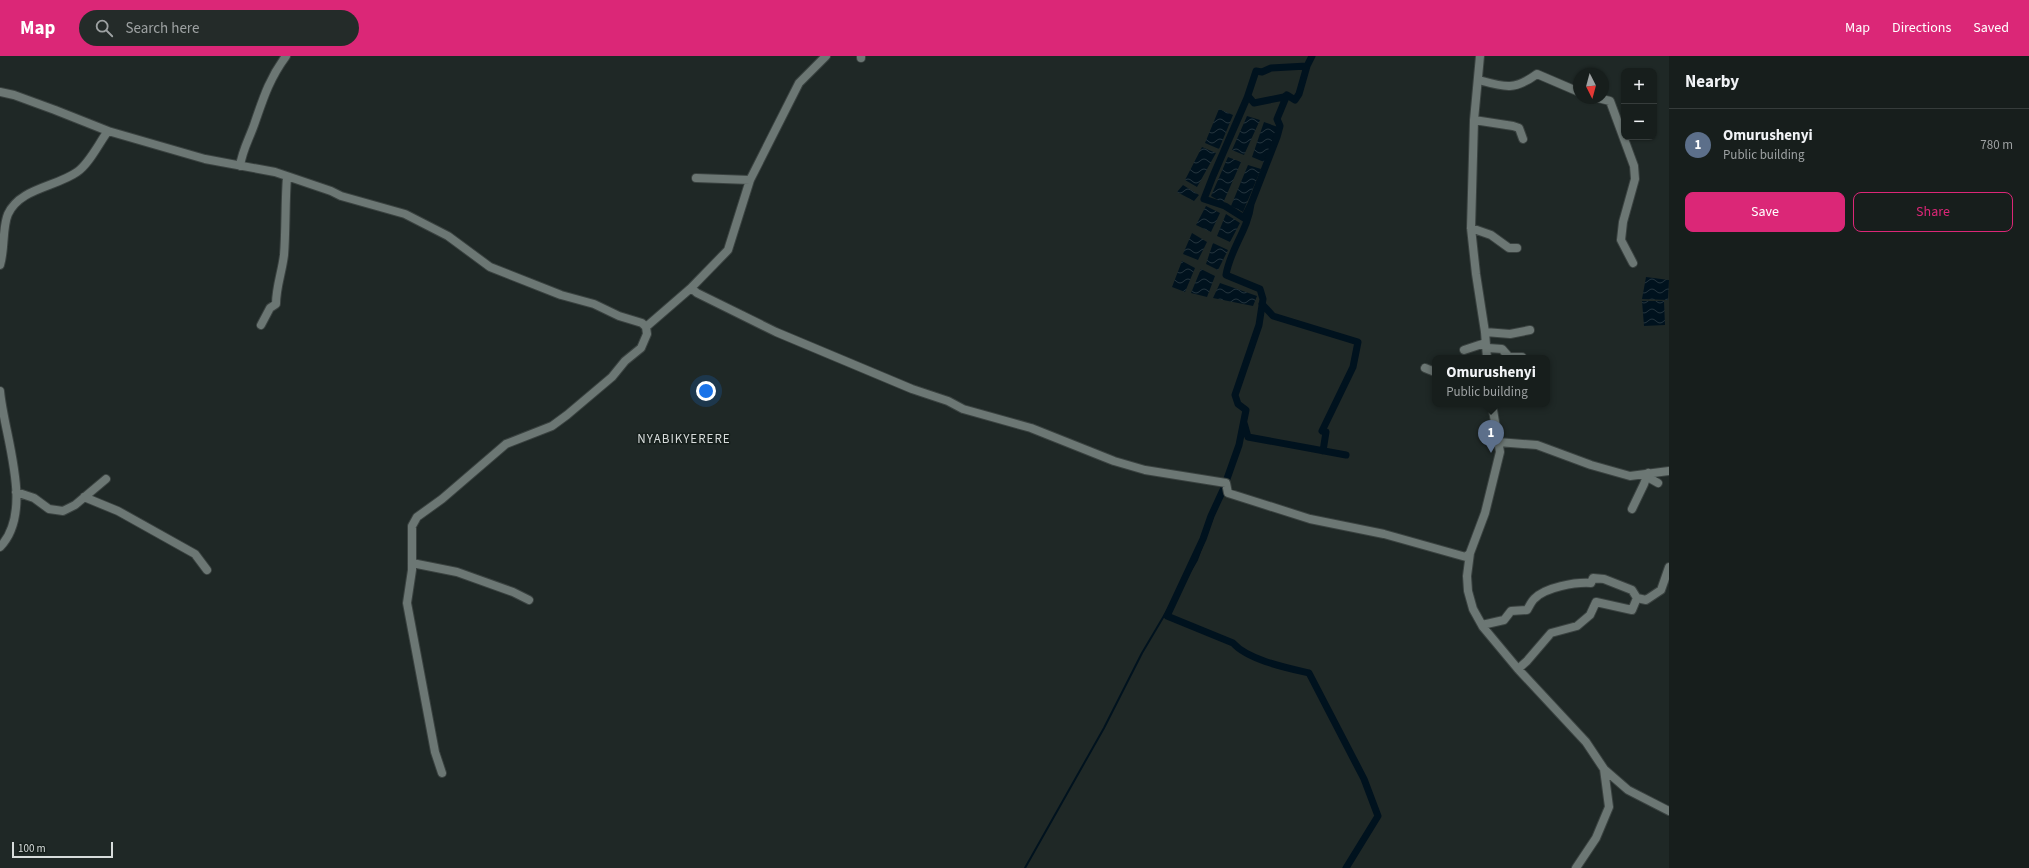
<!DOCTYPE html>
<meta charset="utf-8">
<style>
body{margin:0;font-family:"Source Sans 3",sans-serif;background:#242b29;color:#f1f3f6}
.controls{position:absolute;right:12px;top:12px;display:grid;overflow:hidden;border-radius:8px;box-shadow:0 1px 3px #0004}
.controls button{width:36px;height:36px;display:grid;place-items:center;padding:0;border:0;border-bottom:1px solid #363c3b;background:#171e1c;color:#f1f3f6;font:20px sans-serif}
.compass{position:absolute;left:1573px;top:12px;width:36px;height:36px;border-radius:50%;background:#171e1c;box-shadow:0 1px 3px #0004;rotate:174deg}
.scale{position:absolute;left:12px;bottom:10px;width:101px;box-sizing:border-box;padding-left:4px;border:2px solid #d7dcdb;border-top:0;font-size:11px;line-height:14px;white-space:nowrap;color:#d7dcdb;-webkit-text-stroke:3px #161f1c;paint-order:stroke}
.you{position:absolute;left:706px;top:335px;width:14px;height:14px;margin:-10px;border:3px solid #fff;border-radius:50%;background:#1a73e8;box-shadow:0 0 0 6px #1a73e833}
.badge{display:grid;place-items:center;width:26px;height:26px;border-radius:50%;background:#db2777;color:#fff;font-size:13px;font-weight:700}
.pin{position:absolute;translate:-50% -33px;filter:drop-shadow(0 1px 2px #0008)}
.pin::after{content:'';position:absolute;top:21px;width:14px;height:12px;background:inherit;clip-path:polygon(0 0,100% 0,50% 100%)}
.popup{position:absolute;left:1432px;top:299px;width:118px;height:52px;box-sizing:border-box;display:grid;place-content:center;border-radius:8px;background:#171e1c;filter:drop-shadow(0 1px 3px #0005);font-size:13px;white-space:nowrap;color:#9ea2a3}
.popup b{font-size:15px;color:#f1f3f6}
.popup::after{content:'';position:absolute;left:50%;top:100%;margin-left:-8px;border:8px solid transparent;border-top-color:#171e1c}
.list{margin:0;padding:0;list-style:none}
h2{display:flex;justify-content:space-between;align-items:center;height:52px;margin:0;padding:0 16px;font-size:17px}
h2 small{font-size:13px;font-weight:400;color:#9ea2a3}
.list li{display:grid;grid-template-columns:26px 1fr auto;gap:12px;align-items:center;box-sizing:border-box;height:72px;padding:0 16px;border-top:1px solid #363c3b}
.list b{display:block;font-size:15px;white-space:nowrap}
.list p{margin:0;font-size:13px;white-space:nowrap;color:#9ea2a3}
.list em{font-size:13px;font-style:normal;color:#9ea2a3}
.actions{display:flex;gap:8px;padding:12px 16px}
.actions a{flex:1;padding:9px 0;border:1px solid #db2777;border-radius:8px;text-align:center;font-size:14px;color:#db2777}
.actions .main{background:#db2777;color:#fff}
.icon{flex:none;width:22px;height:22px;fill:none;stroke:currentColor;stroke-width:2;stroke-linecap:round;stroke-linejoin:round}
.map{position:relative;flex:none;width:1669px;height:812px;overflow:hidden}
header{display:flex;align-items:center;gap:24px;box-sizing:border-box;height:56px;padding:0 20px;background:#db2777;color:#fff}
header strong{font-size:19px}
nav{display:flex;gap:22px;margin-inline-start:auto;font-size:14px}
.search{width:280px;height:36px;background:#242b29;display:flex;align-items:center;gap:10px;box-sizing:border-box;padding:0 14px;border-radius:22px;color:#9ea2a3;font-size:15px}
main{display:flex}
aside{flex:1;background:#171e1c}
.map>svg:first-child{display:block}
.water{fill:url(#water-waves)}
.lines{fill:none;stroke-linecap:round;stroke-linejoin:round}
.stream{stroke:#00121e;stroke-width:2}
.canal{stroke:#00121e;stroke-width:7}
.minor-casing{stroke:#3a4240;stroke-width:10}
.minor{stroke:#6c7774;stroke-width:8}
.labels{text-anchor:middle;dominant-baseline:central;stroke-width:3;stroke-linejoin:round;paint-order:stroke}
.quarter-label{font-size:13px;letter-spacing:1px;fill:#d7dcdb;stroke:#161f1c}
</style>
<header>
<strong>Map</strong>
<div class="search"><svg class="icon" aria-label="search" viewBox="0 0 24 24"><circle cx="10" cy="10" r="6"/><path d="M15 15l6 6"/></svg>Search here</div>
<nav><a>Map</a><a>Directions</a><a>Saved</a></nav>
</header>
<main>
<div class="map">
<svg width="1669" height="812" viewBox="0 0 1669 812">
<defs>
<pattern id="water-waves" width="16" height="10" patternUnits="userSpaceOnUse"><rect width="16" height="10" fill="#00121e"/><path d="M0 5q4-4 8 0t8 0" fill="none" stroke="#24343e"/></pattern>
</defs>
<rect width="100%" height="100%" fill="#1f2826"/>
<path class="water" d="M1219,53L1233,59L1219,93L1205,87Z
M1247,60L1260,64L1244,99L1232,94Z
M1264,66L1278,71L1264,106L1252,101Z
M1202,91L1216,97L1197,131L1185,124Z
M1228,101L1241,106L1223,147L1211,140Z
M1248,109L1261,113L1243,156L1231,150Z
M1183,129L1199,139L1194,145L1177,136Z
M1206,150L1220,157L1211,176L1196,169Z
M1226,158L1240,167L1230,186L1217,180Z
M1192,177L1207,186L1198,204L1183,198Z
M1213,187L1228,194L1218,214L1206,208Z
M1182,205L1195,212L1185,236L1172,231Z
M1201,213L1215,220L1207,241L1191,237Z
M1646,221L1669,224L1668,244L1642,243Z
M1220,227L1257,240L1253,250L1213,242Z
M1642,245H1664L1665,269L1644,270Z"/>
<g class="lines">
<path class="stream" d="M1025,812L1104,672L1142,597L1197,504L1218,447"/>
<path class="canal" d="M1312,0L1307,10L1271,12L1262,16L1256,15L1247,42L1213,120L1204,143L1225,150L1244,162L1251,148C1248,174 1230,193 1226,219L1260,233L1263,243L1259,269L1235,339L1238,348L1246,354L1239,389L1223,434L1211,460L1203,483L1167,560L1233,587C1248,604 1287,612 1309,617L1364,723L1378,760L1346,812
M1248,40L1254,47L1284,41L1287,39L1295,44L1299,38L1307,10
M1251,148L1277,81L1280,70L1277,63L1287,39
M1262,248L1273,260L1358,286L1353,311L1322,375L1326,376L1323,395
M1244,367L1248,381L1346,399"/>
<defs>
<path id="minor" d="M861,0V2
M1480,0L1474,64L1471,172L1476,218L1485,276L1487,302
M1479,24C1504,31 1514,35 1537,18L1579,36
M0,36L14,39L55,54L108,75L205,103L275,116L331,135L341,140L405,158L448,180L490,211L561,239L594,248L619,260L642,267L646,271L647,278L641,292L625,305L612,321L567,359L552,370L506,388L442,443L417,461L412,470V514L407,547L435,696L442,717
M1598,42L1610,45L1634,110L1635,123L1623,166L1621,184L1633,207
M1474,64L1513,70L1519,72L1523,83
M240,110C242,95 249,83 254,69C263,43 269,23 286,0
M696,122L750,124
M1471,172L1491,179L1509,192H1517
M0,209C5,193 2,172 8,158C20,132 56,131 77,116C89,108 99,87 108,75
M691,232L697,237L776,276L912,333L948,345L963,353L1031,372L1114,405L1145,414L1226,427L1228,437L1310,463L1384,478L1466,501L1470,497
M261,269L270,252L276,248C276,231 282,216 284,199C286,173 285,147 287,121
M646,271L691,232L728,194L750,124L799,27L826,0
M1485,276L1510,278L1530,274
M1464,294L1485,287L1488,292L1502,293L1509,301H1522
M1425,312L1435,316
M0,335C4,380 35,455 0,491
M1492,348L1500,396L1485,457L1470,497L1467,520L1468,535L1473,553L1483,571L1518,613L1586,686L1604,713L1609,751L1596,782L1576,812
M1498,386L1537,389L1591,409L1630,420L1669,415
M1648,417L1651,423L1658,427
M16,436L34,442L49,453L63,455L75,449L106,423
M84,441L118,455L195,498L207,514
M1632,453L1644,428L1648,417
M412,507L457,516L513,536L529,544
M1482,569L1504,564L1511,555L1527,554C1529,551 1531,546 1534,543C1545,531 1576,526 1591,527L1593,522L1604,523L1632,534L1637,542L1646,544L1661,534L1669,511
M1518,613L1527,605L1551,577L1577,570L1590,559L1596,546L1632,554L1637,542
M1605,714L1628,734L1669,755"/>
</defs>
<use href="#minor" class="minor-casing"/>
<use href="#minor" class="minor"/>
</g>
<g class="labels">
<g class="quarter-label">
<text x="684" y="383">NYABIKYERERE</text>
</g>
</g>
</svg>
<div class="controls">
<button>+</button>
<button>−</button>
</div>
<svg class="compass" viewBox="-18 -18 36 36"><path d="M0-13l5 13h-10z" fill="#e53935"/><path d="M0 13l5-13h-10z" fill="#9ea2a3"/></svg>
<div class="scale">100 m</div>
<div class="you"></div>
<div class="pin badge" style="left:1491px;top:397px;background:#5c6f8a">1</div>
<div class="popup"><b>Omurushenyi</b>Public building</div>
</div>
<aside>
<h2>Nearby<small></small></h2>
<ul class="list">
<li><span class="badge" style="background:#5c6f8a">1</span><div><b>Omurushenyi</b><p>Public building</p></div><em>780 m</em></li>
</ul>
<div class="actions"><a class="main">Save</a><a>Share</a></div>
</aside>
</main>
